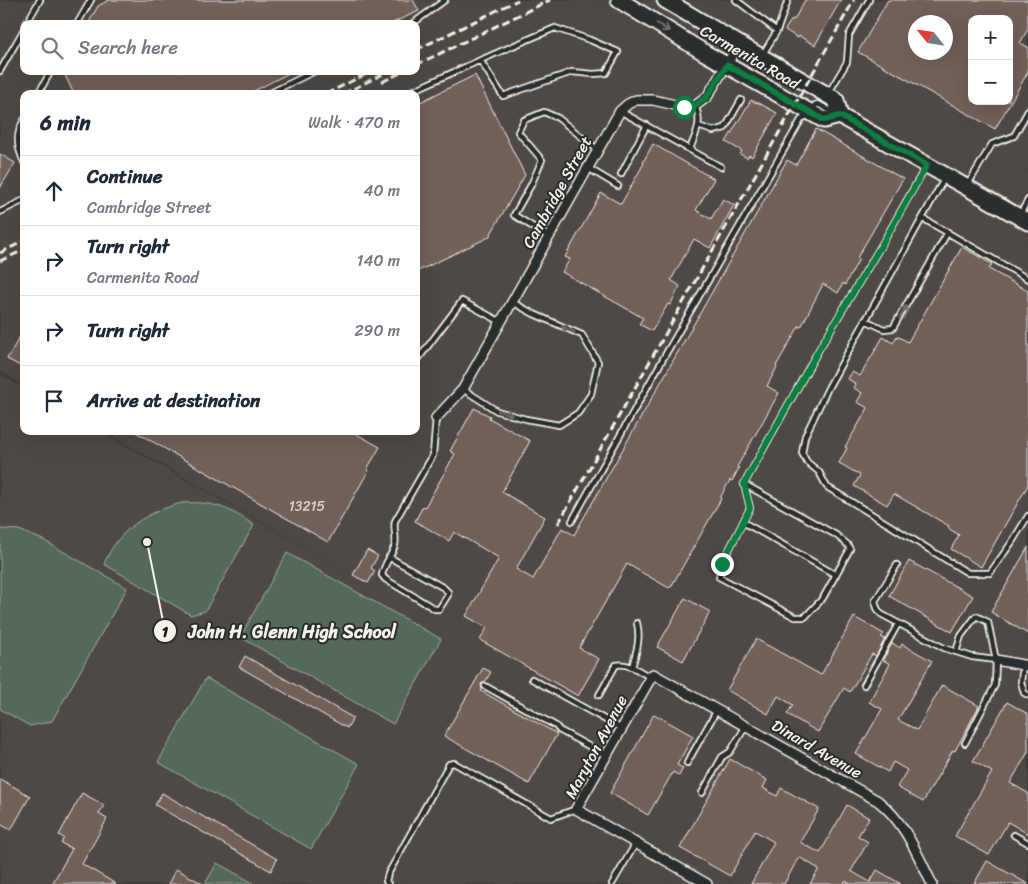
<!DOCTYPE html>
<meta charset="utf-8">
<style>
body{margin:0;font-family:Sriracha,sans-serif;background:#f2f2f3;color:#1f2937}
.controls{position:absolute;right:15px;top:15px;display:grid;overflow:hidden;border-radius:10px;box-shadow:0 5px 20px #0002}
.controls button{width:45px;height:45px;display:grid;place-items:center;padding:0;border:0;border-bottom:1px solid #e0e1e3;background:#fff;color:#1f2937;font:25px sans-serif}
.compass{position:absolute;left:908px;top:15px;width:45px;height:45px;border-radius:50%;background:#fff;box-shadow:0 5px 20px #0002;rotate:300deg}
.stop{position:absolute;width:15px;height:15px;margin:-11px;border:4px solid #0b8043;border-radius:50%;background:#fff}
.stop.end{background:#0b8043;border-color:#fff;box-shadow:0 1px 5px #0008}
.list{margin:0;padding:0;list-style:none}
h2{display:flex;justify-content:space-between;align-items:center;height:65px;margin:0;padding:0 20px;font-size:21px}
h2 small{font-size:16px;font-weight:400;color:#747a83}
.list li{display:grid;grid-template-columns:32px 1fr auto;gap:15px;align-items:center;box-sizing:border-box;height:70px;padding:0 20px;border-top:1px solid #e0e1e3}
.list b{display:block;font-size:19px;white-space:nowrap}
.list p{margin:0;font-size:16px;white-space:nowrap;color:#747a83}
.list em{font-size:16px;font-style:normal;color:#747a83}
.icon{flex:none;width:28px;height:28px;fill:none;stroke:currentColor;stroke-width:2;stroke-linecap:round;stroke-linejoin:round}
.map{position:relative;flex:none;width:1028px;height:884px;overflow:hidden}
.search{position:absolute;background:#fff;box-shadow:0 5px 20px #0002;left:20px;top:20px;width:400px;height:55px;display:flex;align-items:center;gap:12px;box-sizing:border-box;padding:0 18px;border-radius:10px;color:#747a83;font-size:19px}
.panel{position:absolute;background:#fff;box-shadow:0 5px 20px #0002;left:20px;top:90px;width:400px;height:345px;border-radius:10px}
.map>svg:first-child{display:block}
.built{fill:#4f4844;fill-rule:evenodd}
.green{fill:#526b59;stroke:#a3aea0}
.building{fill:#72615a;stroke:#f4f1e8;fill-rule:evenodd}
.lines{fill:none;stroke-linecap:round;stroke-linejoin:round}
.lane-casing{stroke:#f4f1e8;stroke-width:8}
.street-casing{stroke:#f4f1e8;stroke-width:12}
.primary-casing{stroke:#f4f1e8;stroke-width:19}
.lane{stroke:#2a2d2e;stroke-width:4.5}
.street{stroke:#2a2d2e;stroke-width:9}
.primary{stroke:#2a2d2e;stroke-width:15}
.rail{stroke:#f4f1e8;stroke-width:3;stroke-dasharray:8 4;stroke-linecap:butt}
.oneway{stroke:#71726f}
.route{stroke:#0b8043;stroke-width:6}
.labels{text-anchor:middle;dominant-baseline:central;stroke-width:4;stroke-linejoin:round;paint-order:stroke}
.number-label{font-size:14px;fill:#d4cdc4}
.street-label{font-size:16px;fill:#f4f1e8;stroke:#2a2d2e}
.leader{fill:none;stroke:#f4f1e8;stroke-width:2}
.callout-dot{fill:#f4f1e8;stroke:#2a2d2e;stroke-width:2}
.mark-label{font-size:15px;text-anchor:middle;font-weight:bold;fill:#111}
.callout-label{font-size:18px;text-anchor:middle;font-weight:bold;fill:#f4f1e8;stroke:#2a2d2e;stroke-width:4;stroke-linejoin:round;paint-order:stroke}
</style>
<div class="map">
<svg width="1028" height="884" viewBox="0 0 1028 884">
<rect width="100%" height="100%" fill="#403d3b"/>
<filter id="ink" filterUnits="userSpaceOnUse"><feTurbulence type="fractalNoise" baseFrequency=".02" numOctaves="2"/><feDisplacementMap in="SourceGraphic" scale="10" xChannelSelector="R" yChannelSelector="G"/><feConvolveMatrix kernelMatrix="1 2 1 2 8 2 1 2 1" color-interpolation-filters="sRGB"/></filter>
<g filter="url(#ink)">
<path class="built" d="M0,0H1028V884H0V375L24,388V431H100L360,579L104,431H416V94H24V385L0,371ZM972,19H1009V101H972ZM916,22H946V52H916ZM24,24H416V71H24Z"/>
<path class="green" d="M182,503C214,501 228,508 254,525L205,611L191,615L104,564C118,529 147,512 182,503Z
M0,529L19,530L43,540L127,588L52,721L30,726L0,709Z
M287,553L441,639L393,724L240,637Z
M206,678L359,764L311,849L158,762Z
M217,863L253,883L252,884H205Z"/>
<path class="building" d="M109,0H413L419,11L390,24H88L98,6Z
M805,0H841L815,45L799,36L798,38L785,30L792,19L794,20Z
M888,0H1028V29L1020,43L1028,47V72L995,129L858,52ZM972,19H1009V101H972ZM916,22H946V52H916Z
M63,71H293L248,94H74Z
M475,75L525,175L489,237L416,272V104Z
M751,100L757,103V102L777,113L752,157L749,155L747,158L740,154L742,151L726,142Z
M816,129L903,179L857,258L859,259L845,285L843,283L838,293L823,284L801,327L799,326L776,366L777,367L767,386L779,393L737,467L739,468L732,481L730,480L720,498L721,499L671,587H670L669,588L627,564L579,648L599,659L578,696L480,640L487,628L466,616L499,558L454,532L449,541L415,521L423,506L425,507L455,454L450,451L474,408L490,416L489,418L530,441L502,492L545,517L516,569L533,579L562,528L574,535L787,160L796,165Z
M653,144L714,179L696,210L711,219L723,199L734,205L710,248L694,239L671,280L680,286L670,305L668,304L652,331L639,324L643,318L562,272L570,259L565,257L601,193L621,204L644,163L643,162Z
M0,154L15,163L0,188Z
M962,247L992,264L989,269L1028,291V485L981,567L951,549L959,535L948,528L949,526L894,494L887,505L854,486L860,475L839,463L847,448L845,447L868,408L857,402L862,393L854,388L856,384L848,379L852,372L860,376L883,337L893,343L897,336L908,342Z
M24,329V368L7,359Z
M134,431H351L380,447L367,469L369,470L328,542Z
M1028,547V634L991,612Z
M367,550L378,556L371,568L375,571L368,583L353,575Z
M909,561L973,596L952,632L889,596Z
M685,598L710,612L683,661L657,647Z
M854,617L884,634L881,637L885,639L876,656L872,654L850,692L844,688L818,732L787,714L793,705L778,696L768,714L727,690L756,639L821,675Z
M892,643L900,648L902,644L932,661L898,720L917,730L942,685L979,706L955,751L953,750L923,802L897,787L907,770L893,762L888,772L856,754L882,709L869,702L890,664L883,660Z
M245,656L353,718L347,728L239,667Z
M483,668L491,672L485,682L481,684L482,689L481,691L557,734L529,784L444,736Z
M1007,702L1028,714V752L1010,783L1028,793V834L1008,822L989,855L955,836L992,772L973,761Z
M654,714L693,736L677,765L683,768L679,776L673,772L648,815L610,793Z
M730,759L767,780L763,788L777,796L781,788L819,809L800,842L820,853L847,805L869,818L858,836L868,842L851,871L870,882L877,870L901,884H851L845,881L844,884H810L819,869L799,857L784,884H751L774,842L755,831L730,876L680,848Z
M0,779L30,796L11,830L0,824Z
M82,793L104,805L99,814L107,819L82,864L116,884H52L72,849L61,843L64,838L59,835Z
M162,793L277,859L271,871L155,805Z
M987,861L1028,884H974Z
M176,869L203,884H168Z"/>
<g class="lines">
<defs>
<path id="lane" d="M736,0L777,31
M26,24L40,0
M77,24L91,0
M412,24L445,0
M763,54L777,31L788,0
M0,71L24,29
M38,94L51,71
M268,94L315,71
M406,94C455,71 505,49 555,28L590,40L618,52L606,73L593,74L572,72L503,96L480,60
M828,94L847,62L849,35L869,0
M812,109L815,105L818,104L831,111H835
M620,111L721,167
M24,120C15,135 17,147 24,162
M698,126L713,131L725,128L741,100
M690,149C696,133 703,122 695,106
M588,168L618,186
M621,174L647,125
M944,179L828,388L805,436L802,453L807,462L819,472L827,487L968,573H990L1012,542L1028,516
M967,186L992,144L1014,136L1028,111
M0,212L24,200
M1019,216L1028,200
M922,218L1028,279
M549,237L514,215L531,185L542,160L518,132L524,120L544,112L558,118L598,150
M865,320L884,329L893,328L948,232
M416,362L462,301L501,322
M463,389L497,411L526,419L559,425L578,413L591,394L598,362L582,335L534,314L512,302
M744,484L836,535L847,544L850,549L823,598L805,617H795L719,577L722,564L750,508L744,484L818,351L885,239L925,168
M572,521L668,350L801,120L807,115
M743,522L836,575
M389,557L444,588L448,592V595L439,609H435L385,579L382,575C384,564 392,555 395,545C397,536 393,529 395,521L433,455L436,418
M897,565L875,601L877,608L881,614L944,648L972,657L996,660
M956,652L961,636L976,616L988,622L996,660L995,685L965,743
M1023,665L1021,682L1024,693L1028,695
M632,667C636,653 641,639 637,623
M532,679L622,729
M864,685L898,624
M485,686L556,726L559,730L607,756
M599,695L616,665C628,662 641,672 651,678
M687,763L717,710
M702,793L722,757L730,752L746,726
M1014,835L1028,843
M388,884L386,881L388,874L449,764L454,763L551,818L576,809
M612,884L636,843"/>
<path id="street" d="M436,418L463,389L620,111L628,104L636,100H653L684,107L695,106L707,97L739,44
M996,660L1028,666
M707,884L576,809L653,674L878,801C905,822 917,854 932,884"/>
<path id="primary" d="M619,0L705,53L824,120L840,116L1028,222
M665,0L739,44L836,100L840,116"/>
</defs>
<use href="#lane" class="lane-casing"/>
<use href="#street" class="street-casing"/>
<use href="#primary" class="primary-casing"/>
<use href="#lane" class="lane"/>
<use href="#street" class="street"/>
<use href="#primary" class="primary"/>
<path class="rail" d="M416,50L518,0
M416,65L550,0
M382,82L404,71
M326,94L372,71
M343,94L389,71
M0,253L24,241
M0,261L24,250
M558,524L854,0"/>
</g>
<defs><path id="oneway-shaft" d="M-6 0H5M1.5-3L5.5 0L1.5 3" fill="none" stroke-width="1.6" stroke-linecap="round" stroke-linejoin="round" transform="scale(1.25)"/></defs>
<g class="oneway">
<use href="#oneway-shaft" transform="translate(663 27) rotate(32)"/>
<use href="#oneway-shaft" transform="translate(903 312) rotate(-60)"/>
<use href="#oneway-shaft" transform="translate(568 329) rotate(-155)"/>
<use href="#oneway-shaft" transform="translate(505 413) rotate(16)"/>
</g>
</g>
<g class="lines" filter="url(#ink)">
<path class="route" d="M684,107L695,106L707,97L727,65L824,120L840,116L927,165L885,239L818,351L744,484L750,508L722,564"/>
</g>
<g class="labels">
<g class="number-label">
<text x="307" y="506">13215</text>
</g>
<g class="street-label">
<text transform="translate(750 57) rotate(30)">Carmenita Road</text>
<text transform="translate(557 192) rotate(-61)">Cambridge Street</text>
<text transform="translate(596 747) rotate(-62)">Maryton Avenue</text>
<text transform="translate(817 749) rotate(30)">Dinard Avenue</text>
</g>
</g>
<path class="leader" d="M147 542L165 631"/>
<g class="callout-dot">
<circle cx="147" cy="542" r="5"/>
<circle cx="165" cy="631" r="12"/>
</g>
<g class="mark-label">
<text x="165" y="637">1</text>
</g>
<g class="callout-label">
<text x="292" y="638">John H. Glenn High School</text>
</g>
</svg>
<div class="controls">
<button>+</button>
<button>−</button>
</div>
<svg class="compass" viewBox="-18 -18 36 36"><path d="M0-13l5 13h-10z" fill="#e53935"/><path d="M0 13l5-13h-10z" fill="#747a83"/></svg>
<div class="stop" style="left:684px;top:107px"></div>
<div class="stop end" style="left:722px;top:564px"></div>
<div class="search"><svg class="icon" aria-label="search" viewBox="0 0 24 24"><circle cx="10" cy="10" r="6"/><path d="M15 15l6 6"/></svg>Search here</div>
<section class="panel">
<h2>6 min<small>Walk · 470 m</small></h2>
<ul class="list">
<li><svg class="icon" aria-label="ahead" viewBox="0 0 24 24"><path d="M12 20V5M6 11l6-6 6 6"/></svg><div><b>Continue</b><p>Cambridge Street</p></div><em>40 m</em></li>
<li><svg class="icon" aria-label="right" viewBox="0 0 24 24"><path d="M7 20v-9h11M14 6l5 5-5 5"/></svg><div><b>Turn right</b><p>Carmenita Road</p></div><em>140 m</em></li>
<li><svg class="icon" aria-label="right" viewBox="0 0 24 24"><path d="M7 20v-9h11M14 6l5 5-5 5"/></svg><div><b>Turn right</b></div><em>290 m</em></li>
<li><svg class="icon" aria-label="arrive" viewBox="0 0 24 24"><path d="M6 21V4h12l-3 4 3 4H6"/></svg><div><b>Arrive at destination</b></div></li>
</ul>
</section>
</div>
